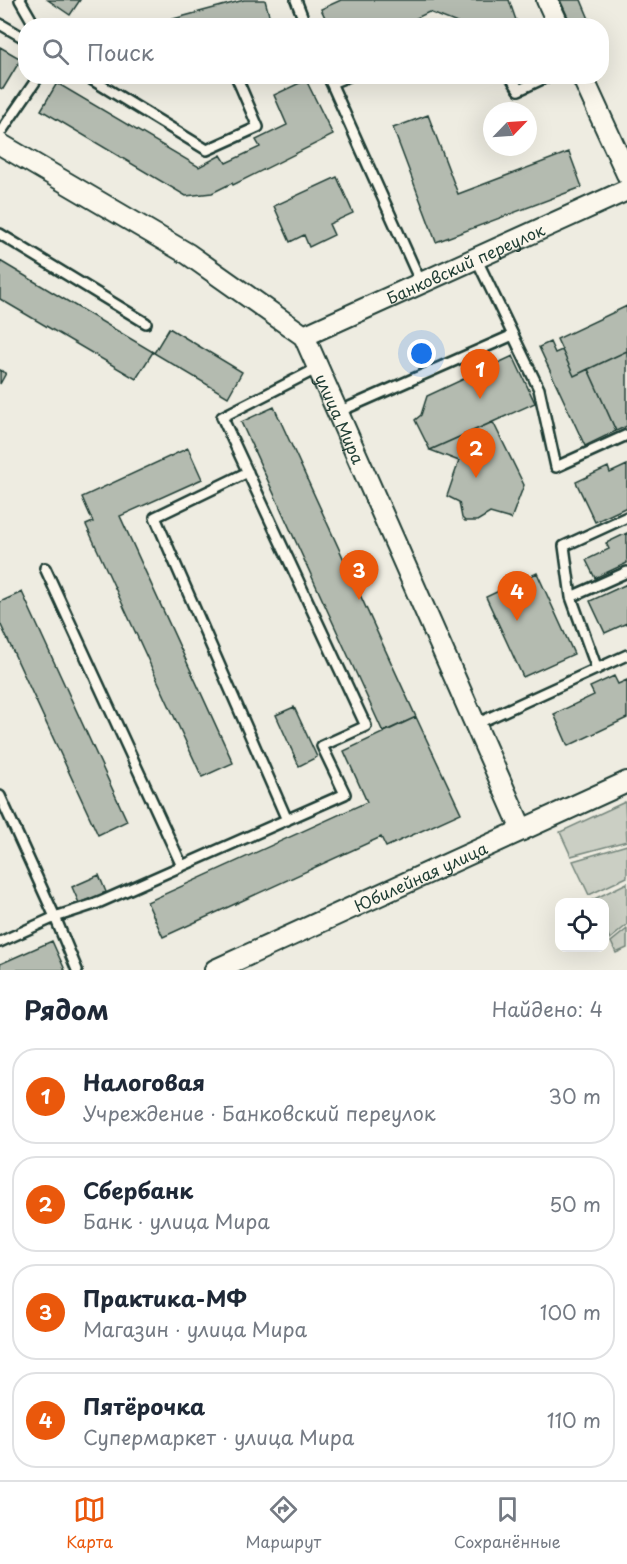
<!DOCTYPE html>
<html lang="ru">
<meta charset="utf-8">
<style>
body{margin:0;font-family:"Playpen Sans",sans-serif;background:#f2f2f3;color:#1f2937}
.controls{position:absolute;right:18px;bottom:18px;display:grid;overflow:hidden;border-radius:12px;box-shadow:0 6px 24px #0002}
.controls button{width:54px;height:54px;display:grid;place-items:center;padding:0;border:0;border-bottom:2px solid #e0e1e3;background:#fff;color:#1f2937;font:30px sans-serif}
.compass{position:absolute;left:483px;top:102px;width:54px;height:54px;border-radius:50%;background:#fff;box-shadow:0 6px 24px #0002;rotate:65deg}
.you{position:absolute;left:422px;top:354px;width:21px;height:21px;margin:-15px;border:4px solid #fff;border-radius:50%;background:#1a73e8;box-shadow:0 0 0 9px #1a73e833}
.badge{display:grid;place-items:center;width:39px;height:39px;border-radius:50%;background:#ea580c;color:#fff;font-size:20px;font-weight:700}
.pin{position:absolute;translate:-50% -50px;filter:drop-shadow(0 2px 3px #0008)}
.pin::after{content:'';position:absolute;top:32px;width:21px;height:18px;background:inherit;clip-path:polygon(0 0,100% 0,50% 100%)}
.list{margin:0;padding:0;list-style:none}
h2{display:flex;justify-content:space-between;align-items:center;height:78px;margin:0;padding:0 24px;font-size:26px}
h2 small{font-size:20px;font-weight:400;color:#747a83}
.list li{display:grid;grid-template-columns:39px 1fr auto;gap:18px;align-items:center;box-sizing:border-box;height:96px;margin:0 12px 12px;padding:0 12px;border:2px solid #e0e1e3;border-radius:24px}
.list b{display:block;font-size:22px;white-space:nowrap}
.list p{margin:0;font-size:20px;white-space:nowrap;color:#747a83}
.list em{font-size:20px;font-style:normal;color:#747a83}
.icon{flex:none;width:33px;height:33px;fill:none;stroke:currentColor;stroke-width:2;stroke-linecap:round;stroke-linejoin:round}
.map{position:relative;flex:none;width:627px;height:970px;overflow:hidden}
.search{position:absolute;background:#fff;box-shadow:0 6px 24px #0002;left:18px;right:18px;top:18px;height:66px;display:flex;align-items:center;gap:15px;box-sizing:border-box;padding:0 21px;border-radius:24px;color:#747a83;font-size:22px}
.sheet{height:510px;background:#fff}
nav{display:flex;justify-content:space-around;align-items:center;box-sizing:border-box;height:84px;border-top:2px solid #e0e1e3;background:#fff;font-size:16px;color:#747a83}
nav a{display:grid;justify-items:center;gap:3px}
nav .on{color:#ea580c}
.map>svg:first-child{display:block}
.green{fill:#cbcfc4;stroke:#75867c;stroke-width:1.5}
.building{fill:#b4bbb0;stroke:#1f3d34;stroke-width:1.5}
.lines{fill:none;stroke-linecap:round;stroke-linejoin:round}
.lane-casing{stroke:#1f3d34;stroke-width:14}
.street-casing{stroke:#1f3d34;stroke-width:24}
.lane{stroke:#fbf7ec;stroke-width:9}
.street{stroke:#fbf7ec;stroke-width:20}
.labels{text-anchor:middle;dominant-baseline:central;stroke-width:4.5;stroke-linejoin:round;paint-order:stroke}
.street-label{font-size:16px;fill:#1f3d34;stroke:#fbf7ec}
</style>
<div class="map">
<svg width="627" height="970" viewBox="0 0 627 970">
<rect width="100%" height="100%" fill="#eeece1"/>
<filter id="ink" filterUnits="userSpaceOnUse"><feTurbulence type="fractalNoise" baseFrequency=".0167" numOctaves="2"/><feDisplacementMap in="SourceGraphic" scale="12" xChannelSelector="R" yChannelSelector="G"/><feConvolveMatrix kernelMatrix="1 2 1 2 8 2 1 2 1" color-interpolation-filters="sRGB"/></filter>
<g filter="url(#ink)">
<path class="green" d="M625,802L627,841L571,856L560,832Z
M627,845V877L589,895L573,861Z
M627,883V925L610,939L605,928L604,903L593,902L592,900Z
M627,929V948L616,953L611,942Z"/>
<path class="building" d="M48,0H80L70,15Z
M244,0H265L272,26H147Z
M341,0H509L518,26H465L429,12L400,26H329L321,9Z
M560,0H581L592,26H572Z
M602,46L607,58L602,61Z
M0,47L21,59L3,89L0,88Z
M306,80L333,135L233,185L232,183L212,193L186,196L41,110L57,83L199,167L221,155L226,163L260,147L256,140L287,125L274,95Z
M428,115L458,194L569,152L582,187L436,242L393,128Z
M337,177L353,213L329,224L334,235L309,247L304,235L290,242L274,206Z
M0,261L153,352L136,379L0,299Z
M627,306V351L574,376L557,339Z
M169,328L242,372L228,397L154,353Z
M550,342L555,353L562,350L574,376L588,369L616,431L585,446L539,347Z
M627,351V426L616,431L588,369Z
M513,356L535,403L430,450L415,420L421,415L427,396Z
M0,370L6,373L0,384Z
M274,407L416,717L383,732L241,422Z
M493,422L524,485L511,519L490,513L477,521H465L462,518L459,502L447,496L459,461L430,450Z
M188,448L202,479L120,516L233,763L202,777L86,525L93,522L82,497Z
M627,465V507L595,522L576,482L608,467L610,473Z
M627,533V563L595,578L586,560L609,549L606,543Z
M537,573L574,654L523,677L486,597Z
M627,584V623L605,633L590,601Z
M22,592L127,821L98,835L0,623V602Z
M614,676L618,684L627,680V718L568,746L554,714L594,695L590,687Z
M294,707L317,757L299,766L276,715Z
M416,717L461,813L386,847L381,837L163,937L147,902L367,802L344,751Z
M99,875L106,892L79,903L72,887Z
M52,941L65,970H0V964Z"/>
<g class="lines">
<defs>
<path id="lane" d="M20,0L35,26
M296,0L306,26
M0,24L26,39
M86,76L207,150L258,127L236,76
M328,76L421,283
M510,76L519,90L549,76
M331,83L349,76
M0,133L39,76
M0,234L146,323
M476,258L539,389L556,467L627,435
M338,412L513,335
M248,472L155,517L287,820
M45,568L182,866
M571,597L627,572
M597,669L571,597L564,546L627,517
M476,724L627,655
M0,796L55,917L98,903L345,794L322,746L366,726L222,417L318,368
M0,942L55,917L77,970"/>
<g id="street">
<path d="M547,0L559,26"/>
<path d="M582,76L627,174"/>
<path id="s1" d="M0,144L188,254L304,336L522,830"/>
<path id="s2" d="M304,336L627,190"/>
<path id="s3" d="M215,970L627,782"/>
</g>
</defs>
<use href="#lane" class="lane-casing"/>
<use href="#street" class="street-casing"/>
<use href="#lane" class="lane"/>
<use href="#street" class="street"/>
</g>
</g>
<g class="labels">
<g class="street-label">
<text stroke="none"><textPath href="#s2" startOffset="177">Банковский переулок</textPath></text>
<text stroke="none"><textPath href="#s1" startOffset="450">улица Мира</textPath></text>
<text stroke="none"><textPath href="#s3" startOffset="226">Юбилейная улица</textPath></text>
</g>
</g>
</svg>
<div class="controls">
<button><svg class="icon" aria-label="locate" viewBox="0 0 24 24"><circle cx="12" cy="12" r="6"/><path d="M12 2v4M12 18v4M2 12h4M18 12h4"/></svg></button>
</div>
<svg class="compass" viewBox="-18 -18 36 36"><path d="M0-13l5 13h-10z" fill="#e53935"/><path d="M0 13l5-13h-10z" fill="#747a83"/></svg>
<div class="you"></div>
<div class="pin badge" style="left:480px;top:399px">1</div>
<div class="pin badge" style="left:476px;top:478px">2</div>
<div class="pin badge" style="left:359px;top:600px">3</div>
<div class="pin badge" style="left:517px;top:621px">4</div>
<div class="search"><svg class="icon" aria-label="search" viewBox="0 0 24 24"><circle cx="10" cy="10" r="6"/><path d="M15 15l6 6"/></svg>Поиск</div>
</div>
<section class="sheet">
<h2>Рядом<small>Найдено: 4</small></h2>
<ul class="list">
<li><span class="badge">1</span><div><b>Налоговая</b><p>Учреждение · Банковский переулок</p></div><em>30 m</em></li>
<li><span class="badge">2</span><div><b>Сбербанк</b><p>Банк · улица Мира</p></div><em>50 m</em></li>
<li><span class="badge">3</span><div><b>Практика-МФ</b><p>Магазин · улица Мира</p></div><em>100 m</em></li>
<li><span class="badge">4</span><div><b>Пятёрочка</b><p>Супермаркет · улица Мира</p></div><em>110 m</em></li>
</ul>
</section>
<nav>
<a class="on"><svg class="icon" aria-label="map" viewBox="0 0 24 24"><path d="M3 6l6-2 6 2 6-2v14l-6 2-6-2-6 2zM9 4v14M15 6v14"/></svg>Карта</a>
<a><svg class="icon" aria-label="directions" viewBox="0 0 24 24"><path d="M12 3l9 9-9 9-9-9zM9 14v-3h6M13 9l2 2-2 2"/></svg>Маршрут</a>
<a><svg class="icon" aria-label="saved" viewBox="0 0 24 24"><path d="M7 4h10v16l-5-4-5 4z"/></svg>Сохранённые</a>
</nav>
